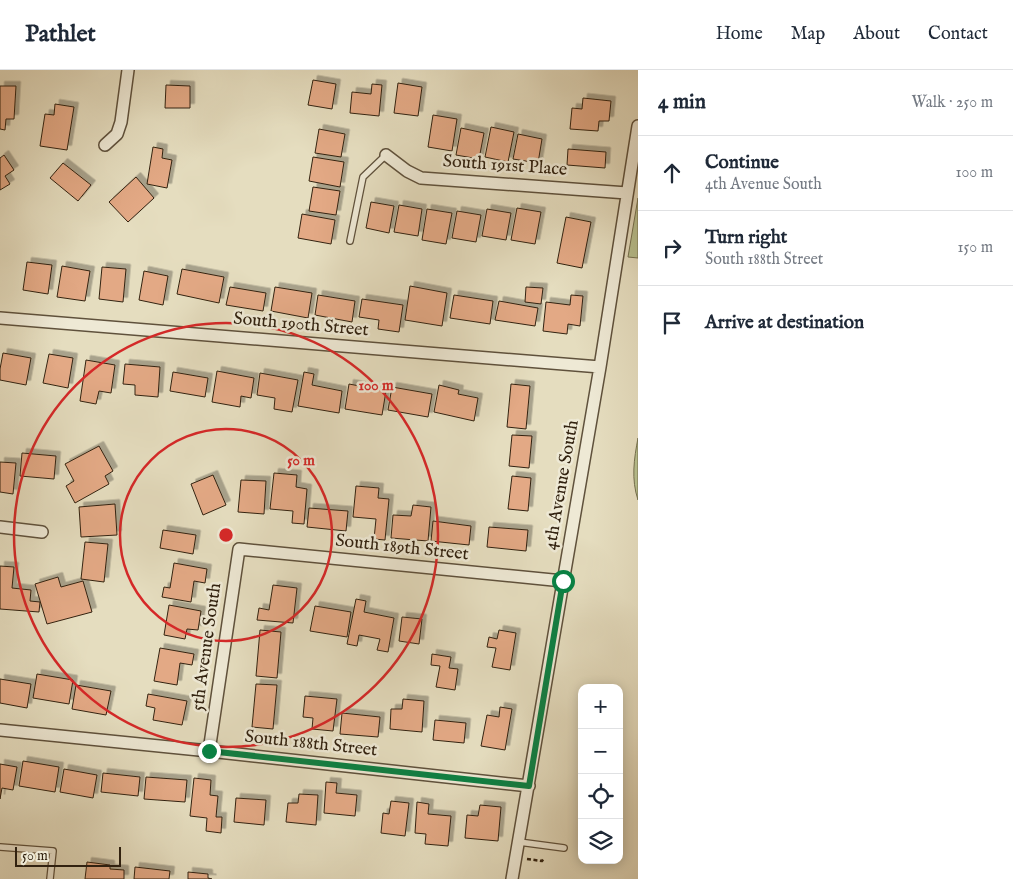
<!DOCTYPE html>
<meta charset="utf-8">
<style>
body{margin:0;font-family:"IM FELL English",serif;background:#f6f6f7;color:#1f2937}
.controls{position:absolute;right:15px;bottom:15px;display:grid;overflow:hidden;border-radius:10px;box-shadow:0 2px 12px #0003}
.controls button{width:45px;height:45px;display:grid;place-items:center;padding:0;border:0;border-bottom:1px solid #e0e1e3;background:#fff;color:#1f2937;font:25px sans-serif}
.scale{position:absolute;left:15px;bottom:12px;width:106px;box-sizing:border-box;padding-left:5px;border:2px solid #322210;border-top:0;font-size:14px;line-height:18px;white-space:nowrap;color:#322210;-webkit-text-stroke:4px #eee9d5;paint-order:stroke}
.stop{position:absolute;width:15px;height:15px;margin:-11px;border:4px solid #0b8043;border-radius:50%;background:#fff}
.stop.end{background:#0b8043;border-color:#fff;box-shadow:0 1px 5px #0008}
.list{margin:0;padding:0;list-style:none}
h2{display:flex;justify-content:space-between;align-items:center;height:65px;margin:0;padding:0 20px;font-size:21px}
h2 small{font-size:16px;font-weight:400;color:#747a83}
.list li{display:grid;grid-template-columns:32px 1fr auto;gap:15px;align-items:center;box-sizing:border-box;height:75px;padding:0 20px;border-top:1px solid #e0e1e3}
.list b{display:block;font-size:19px;white-space:nowrap}
.list p{margin:0;font-size:16px;white-space:nowrap;color:#747a83}
.list em{font-size:16px;font-style:normal;color:#747a83}
.icon{flex:none;width:28px;height:28px;fill:none;stroke:currentColor;stroke-width:2;stroke-linecap:round;stroke-linejoin:round}
.map{position:relative;flex:none;width:638px;height:809px;overflow:hidden}
header{display:flex;align-items:center;gap:30px;box-sizing:border-box;height:70px;padding:0 25px;background:#fff;border-bottom:1px solid #e0e1e3}
header strong{font-size:24px}
nav{display:flex;gap:28px;margin-inline-start:auto;font-size:18px}
main{display:flex}
aside{flex:1;background:#fff}
.map>svg:first-child{display:block}
.green{fill:#b8c08f;stroke:#757150}
.building{fill:#e3a985;stroke:#322210;filter:url(#shadow)}
.lines{fill:none;stroke-linecap:round;stroke-linejoin:round}
.service-casing{stroke:#5f513c;stroke-width:8}
.minor-casing{stroke:#5f513c;stroke-width:14}
.path{stroke:#322210;stroke-width:2.5;stroke-dasharray:4 2.5;stroke-linecap:butt}
.service{stroke:#eee9d5;stroke-width:5.5}
.minor{stroke:#eee9d5;stroke-width:11}
.route{stroke:#0b8043;stroke-width:6}
.ring{fill:none;stroke:#d62828;stroke-width:2.5}
.labels{text-anchor:middle;dominant-baseline:central;stroke-width:5;stroke-linejoin:round;paint-order:stroke}
.street-label{font-size:18px;fill:#322210;stroke:#eee9d5}
.centre{fill:#d62828;stroke:#eee9d5;stroke-width:2.5}
.ring-label{font-size:15px;text-anchor:middle;font-weight:bold;fill:#d62828;stroke:#eee9d5;stroke-width:5;stroke-linejoin:round;paint-order:stroke}
</style>
<header>
<strong>Pathlet</strong>
<nav><a>Home</a><a>Map</a><a>About</a><a>Contact</a></nav>
</header>
<main>
<div class="map">
<svg width="638" height="809" viewBox="0 0 638 809">
<defs>
<filter id="shadow"><feDropShadow dx="4.5" dy="-4.5" stdDeviation="0" flood-color="#0004"/></filter>
</defs>
<rect width="100%" height="100%" fill="#e5ddbf"/>
<filter id="stains"><feTurbulence type="fractalNoise" baseFrequency=".004" numOctaves="4"/><feColorMatrix values="0 0 0 0 .2 0 0 0 0 .09 0 0 0 0 .02 0 0 0 .5 -.17"/></filter>
<radialGradient id="worn" r=".72"><stop offset=".6" stop-color="#630" stop-opacity="0"/><stop offset="1" stop-color="#630" stop-opacity=".3"/></radialGradient>
<path class="green" d="M638,128V188L628,187Z
M638,368V430C631,409 634,389 638,368Z"/>
<path class="building" d="M313,10L336,14L332,39L308,35Z
M398,13L422,17L418,46L394,43Z
M372,14L382,15L379,46L350,43L352,22L371,24Z
M166,15L190,16V38H165Z
M0,16H16L14,49H6L5,60L0,59Z
M583,28L611,31L609,51H599L598,61L570,59L572,38L582,39Z
M55,34L74,37L67,80L40,76L45,44L54,45Z
M433,45L457,49L452,81L428,77Z
M491,57L514,62L508,92L485,87Z
M461,58L484,63L479,89L456,85Z
M319,59L345,64L341,87L315,83Z
M518,64L542,69L538,93L513,89Z
M153,77L163,79L162,88L172,90L167,118L147,114Z
M568,79L606,82L605,98L567,95Z
M4,85L14,100L5,106L10,114L0,120V88Z
M313,87L344,92L340,117L309,111Z
M63,93L91,115L78,131L50,108Z
M136,107L154,128L128,152L109,132Z
M313,117L340,121L336,145L309,141Z
M371,132L394,136L389,163L366,158Z
M399,135L422,139L418,166L394,162Z
M517,138L541,142L535,174L511,170Z
M427,139L452,143L446,174L422,170Z
M487,139L511,143L506,170L482,166Z
M457,141L481,145L476,172L452,168Z
M302,144L335,150L331,174L298,168Z
M566,147L591,152L582,198L557,193Z
M27,192L52,195L48,224L23,220Z
M62,196L90,201L85,231L57,227Z
M102,197L126,199L123,232L99,229Z
M182,199L224,207L219,233L177,224Z
M144,201L168,206L163,235L139,230Z
M410,216L447,223L442,256L405,250Z
M230,217L266,223L263,241L226,235Z
M275,217L312,223L308,248L271,241Z
M526,217L543,218L541,234L525,232Z
M318,225L355,231L352,252L315,245Z
M454,225L493,231L490,254L450,248Z
M571,225L583,226L580,256L568,254L567,264L543,261L546,232L570,235Z
M362,229L403,235L399,262L378,259L379,250L359,247Z
M499,231L538,238L535,256L495,250Z
M3,283L31,288L26,315L0,310V299Z
M49,284L73,288L68,318L43,313Z
M86,290L115,295L111,323L99,321L96,334L80,331Z
M125,294L160,297L158,327L135,325V315L123,314Z
M217,301L254,308L251,328L241,326L240,337L212,332Z
M173,302L208,308L205,327L170,321Z
M304,302L314,304L312,315L342,321L339,343L298,336Z
M260,303L298,310L292,342L274,339L275,328L257,325Z
M349,314L386,321L382,345L345,339Z
M511,314L530,316L526,359L507,357Z
M439,315L459,320L458,324L478,328L474,351L434,342Z
M392,317L432,324L428,347L388,340Z
M512,365L532,366L529,398L509,396Z
M99,376L113,401L105,406L109,414L75,433L66,416L74,411L65,394Z
M22,383L56,386L54,409L20,406Z
M0,392L16,393L13,424L0,422Z
M274,403L297,405L296,417L307,419L304,454L292,453L293,441L270,439Z
M213,405L226,435L203,445L191,414Z
M512,406L531,408L528,441L508,439Z
M241,410L266,411L264,444L238,442Z
M356,416L379,418L378,428L389,429L385,470L374,469L376,449L353,447Z
M115,434L117,465L81,467L79,437Z
M413,435L431,437L428,471L391,468L393,445L411,446Z
M309,438L348,441L346,461L307,457Z
M433,451L471,456L469,475L431,471Z
M489,457L528,460L526,481L487,477Z
M163,460L196,465L193,484L160,478Z
M85,472L108,474L104,512L81,509Z
M174,493L207,499L205,513L194,511L191,532L162,527L164,517L170,518Z
M0,496L14,497L12,518L31,520L30,531L40,532L39,542L0,539Z
M58,507L61,517L83,511L92,542L47,554L35,514Z
M273,515L297,518L293,553L257,550L259,538L269,540Z
M356,529L366,531L364,542L394,548L388,582L377,580L380,569L359,565L357,576L347,574Z
M169,535L201,541L198,560L187,559L185,569L164,565Z
M315,536L351,542L347,567L310,561Z
M402,547L422,549L419,574L399,571Z
M260,560L281,562L277,608L256,606Z
M499,560L516,563L510,600L492,597L496,578L487,577L489,567L497,569Z
M160,578L194,584L192,595L180,593L177,615L154,611Z
M432,584L451,587L449,598L458,599L455,620L436,617L440,596L431,595Z
M37,604L73,610L69,634L33,628Z
M0,609L31,614L27,638L0,633Z
M256,614L277,615L273,659L252,657Z
M76,615L111,621L106,645L72,639Z
M148,624L187,631L182,655L153,650L155,638L146,636Z
M305,626L337,629L333,661L312,659L313,648L303,647Z
M403,629L424,631L422,662L390,659L391,639H402Z
M500,637L512,639L505,680L481,676L487,645L499,647Z
M342,643L380,647L378,667L340,664Z
M435,650L466,653L464,673L433,670Z
M23,691L59,697L55,722L19,716Z
M0,694L17,697L13,720L2,718L0,729Z
M64,699L97,705L93,728L60,722Z
M103,703L140,707L138,726L101,722Z
M146,707L187,710L185,732L144,729Z
M194,708L211,710L210,725L218,726L216,747H222L221,763L206,761L207,748L190,746Z
M326,712L337,713L336,723L357,725L355,746L324,743Z
M299,724L318,725L316,755L286,752L288,733H298Z
M236,728L266,730L264,755L234,752Z
M391,731L409,733L405,766L381,763L383,743L389,744Z
M417,732L429,734L428,744L451,746L448,776L425,774L426,764L415,763Z
M480,735L501,737L498,771L465,768L467,745L478,746Z
M87,792L110,795V799L124,800V809H85Z
M135,797L170,801L169,809H134Z
M188,802L208,804V808L212,809H188Z"/>
<g class="lines">
<defs>
<path id="service" d="M350,171L363,107L386,85
M519,772L564,778
M0,777L53,781L50,809"/>
<path id="minor" d="M105,75L117,64L121,52L128,0
M386,85L407,101L421,108L627,123
M0,248L600,297
M0,457L42,462
M0,660L209,681L529,716
M209,681L239,479L563,511
M512,809L600,297L638,56"/>
</defs>
<use href="#service" class="service-casing"/>
<use href="#minor" class="minor-casing"/>
<path class="path" d="M527,789L542,791L544,788"/>
<use href="#service" class="service"/>
<use href="#minor" class="minor"/>
</g>
<g class="lines">
<path class="route" d="M209,681L529,716L563,511"/>
</g>
<g class="ring">
<circle cx="226" cy="465" r="106"/>
<circle cx="226" cy="465" r="212"/>
</g>
<g class="labels">
<g class="street-label">
<text transform="translate(505 96) rotate(4)">South 191st Place</text>
<text transform="translate(301 255) rotate(5)">South 190th Street</text>
<text transform="translate(562 415) rotate(-80)">4th Avenue South</text>
<text transform="translate(402 478) rotate(6)">South 189th Street</text>
<text transform="translate(207 577) rotate(-82)">5th Avenue South</text>
<text transform="translate(311 674) rotate(6)">South 188th Street</text>
</g>
</g>
<circle cx="226" cy="465" r="8" class="centre"/>
<g class="ring-label">
<text x="376" y="320">100 m</text>
<text x="301" y="395">50 m</text>
</g>
<rect width="100%" height="100%" filter="url(#stains)"/>
<rect width="100%" height="100%" fill="url(#worn)"/>
</svg>
<div class="controls">
<button>+</button>
<button>−</button>
<button><svg class="icon" aria-label="locate" viewBox="0 0 24 24"><circle cx="12" cy="12" r="6"/><path d="M12 2v4M12 18v4M2 12h4M18 12h4"/></svg></button>
<button><svg class="icon" aria-label="layers" viewBox="0 0 24 24"><path d="M12 4l9 5-9 5-9-5zM3 14l9 5 9-5"/></svg></button>
</div>
<div class="scale">50 m</div>
<div class="stop" style="left:563px;top:511px"></div>
<div class="stop end" style="left:209px;top:681px"></div>
</div>
<aside>
<h2>4 min<small>Walk · 250 m</small></h2>
<ul class="list">
<li><svg class="icon" aria-label="ahead" viewBox="0 0 24 24"><path d="M12 20V5M6 11l6-6 6 6"/></svg><div><b>Continue</b><p>4th Avenue South</p></div><em>100 m</em></li>
<li><svg class="icon" aria-label="right" viewBox="0 0 24 24"><path d="M7 20v-9h11M14 6l5 5-5 5"/></svg><div><b>Turn right</b><p>South 188th Street</p></div><em>150 m</em></li>
<li><svg class="icon" aria-label="arrive" viewBox="0 0 24 24"><path d="M6 21V4h12l-3 4 3 4H6"/></svg><div><b>Arrive at destination</b></div></li>
</ul>
</aside>
</main>
